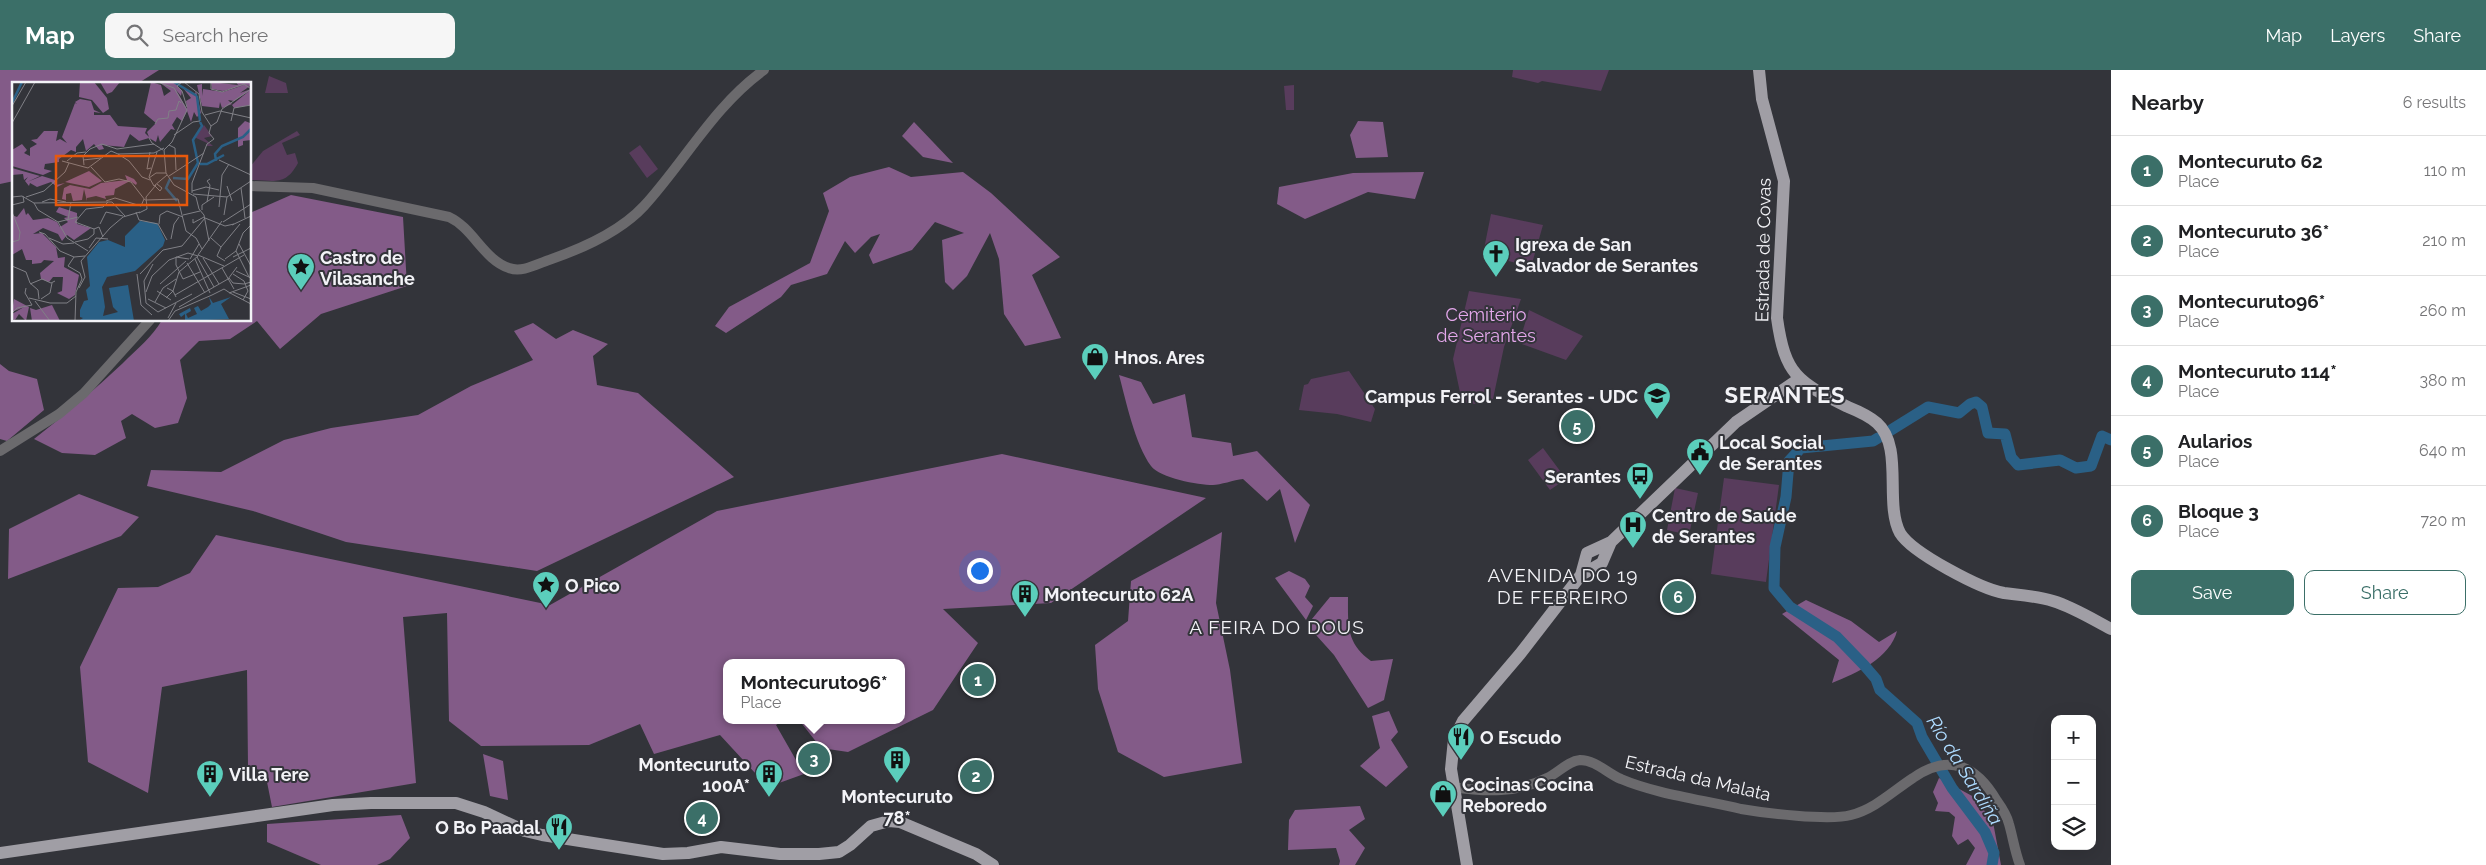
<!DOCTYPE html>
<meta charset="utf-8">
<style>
body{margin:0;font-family:Raleway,sans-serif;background:#f6f6f6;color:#202124}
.controls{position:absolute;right:15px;bottom:15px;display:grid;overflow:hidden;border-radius:10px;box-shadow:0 5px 20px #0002}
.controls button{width:45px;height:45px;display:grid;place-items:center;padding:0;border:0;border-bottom:1px solid #e0e0e0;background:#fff;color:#202124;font:25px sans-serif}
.you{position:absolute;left:979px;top:500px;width:18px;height:18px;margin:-12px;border:4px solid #fff;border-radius:50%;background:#1a73e8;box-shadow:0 0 0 8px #1a73e833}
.badge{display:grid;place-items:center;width:32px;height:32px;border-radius:50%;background:#3b6f68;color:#fff;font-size:16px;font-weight:700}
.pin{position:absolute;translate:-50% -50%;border:2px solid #fff;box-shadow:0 1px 5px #0006}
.popup{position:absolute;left:723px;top:589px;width:182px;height:65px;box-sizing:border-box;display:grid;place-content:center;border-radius:10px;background:#fff;filter:drop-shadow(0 1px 4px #0005);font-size:16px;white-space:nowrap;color:#757577}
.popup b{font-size:19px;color:#202124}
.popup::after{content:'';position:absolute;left:50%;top:100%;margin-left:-10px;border:10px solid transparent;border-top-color:#fff}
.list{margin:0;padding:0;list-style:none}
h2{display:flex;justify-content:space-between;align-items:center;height:65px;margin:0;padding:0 20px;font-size:21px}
h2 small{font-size:16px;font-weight:400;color:#757577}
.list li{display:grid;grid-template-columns:32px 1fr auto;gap:15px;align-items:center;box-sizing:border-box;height:70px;padding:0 20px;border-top:1px solid #e0e0e0}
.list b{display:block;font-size:19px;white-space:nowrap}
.list p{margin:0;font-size:16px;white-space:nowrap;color:#757577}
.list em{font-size:16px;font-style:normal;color:#757577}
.actions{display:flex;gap:10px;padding:15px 20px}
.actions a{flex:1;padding:11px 0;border:1px solid #3b6f68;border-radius:10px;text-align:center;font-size:18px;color:#3b6f68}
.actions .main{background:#3b6f68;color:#fff}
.icon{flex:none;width:28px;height:28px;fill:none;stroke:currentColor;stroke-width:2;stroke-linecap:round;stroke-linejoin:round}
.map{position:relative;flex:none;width:2111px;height:795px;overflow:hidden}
header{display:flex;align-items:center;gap:30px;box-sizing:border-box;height:70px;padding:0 25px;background:#3b6f68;color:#fff}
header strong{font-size:24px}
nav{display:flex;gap:28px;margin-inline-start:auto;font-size:18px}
.search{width:350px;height:45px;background:#f6f6f6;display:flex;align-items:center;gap:12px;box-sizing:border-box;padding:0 18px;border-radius:10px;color:#757577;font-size:19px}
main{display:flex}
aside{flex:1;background:#fff}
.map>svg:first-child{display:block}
.green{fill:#583c5c}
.forest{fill:#835b88}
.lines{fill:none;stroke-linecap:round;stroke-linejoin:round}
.river{stroke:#2a6086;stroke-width:11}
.minor{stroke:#6b6a6d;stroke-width:10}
.major{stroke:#a09ea5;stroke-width:12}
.labels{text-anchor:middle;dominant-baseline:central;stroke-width:4;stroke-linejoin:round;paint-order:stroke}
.poi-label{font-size:18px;font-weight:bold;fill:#f3f3f7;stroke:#33343a;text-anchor:start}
.street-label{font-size:18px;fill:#f3f3f7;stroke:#33343a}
.park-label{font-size:18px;fill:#e4a7eb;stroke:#33343a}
.neighbourhood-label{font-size:19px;letter-spacing:1px;fill:#f3f3f7;stroke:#33343a}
.water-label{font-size:19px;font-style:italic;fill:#aedbff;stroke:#33343a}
.district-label{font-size:22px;font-weight:bold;letter-spacing:1px;fill:#f3f3f7;stroke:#33343a}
.inset-river{fill:none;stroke:#2a6086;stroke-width:2.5}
.inset-road{fill:none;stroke:#808086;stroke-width:1}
.view{fill:#e8590c;fill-opacity:0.15;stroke:#e8590c;stroke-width:2.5}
.inset-edge{fill:none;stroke:#f3f3f7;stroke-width:2.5}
</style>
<header>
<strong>Map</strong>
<div class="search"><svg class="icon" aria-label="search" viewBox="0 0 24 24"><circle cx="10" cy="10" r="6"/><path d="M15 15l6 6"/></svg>Search here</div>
<nav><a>Map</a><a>Layers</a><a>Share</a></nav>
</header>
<main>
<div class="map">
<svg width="2111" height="795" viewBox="0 0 2111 795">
<rect width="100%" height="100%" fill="#33343a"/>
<path class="green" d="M1513,0H1609L1601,21L1542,11L1538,13L1512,7Z
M269,6L286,13L288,23H265Z
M1294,15V40H1286L1284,16Z
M297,61L300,65L282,73L287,85L295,83L298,93C285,117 274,110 250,110V97L263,81Z
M640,75L658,99L647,108L629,83Z
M1491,144L1543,155L1531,197L1483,184Z
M1469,221L1521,229L1504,277L1493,329L1475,334L1462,332L1453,289Z
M1529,240L1583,266L1566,290L1519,273Z
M1349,301L1375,339L1371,352L1337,344L1299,340L1304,315L1308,314L1311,309Z
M1543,378L1566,409L1550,420L1528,390Z
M1724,408L1779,415L1766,512L1711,504Z
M1675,418L1698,423L1689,465L1667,460Z"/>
<path class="forest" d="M0,0H159L137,14H14V111L0,114Z
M1358,51L1383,52L1388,87L1356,88L1350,65Z
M914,52L953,93L923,87L902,66Z
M889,97L911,107L963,102L991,123L1060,187L1032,205L1061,268L1025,276L1004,244L999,189L990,163L967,206L953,220L945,212L942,170L964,163L935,152L912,180L873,194L869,185L880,164L871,167L855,183L845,171L827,204L791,215L781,227L726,263L715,256L729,237L810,193L829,141L823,123L850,107Z
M1424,102L1415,129L1368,122L1305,149L1277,134L1279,117L1353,103Z
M291,125L403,147L407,216L321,244L280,279L257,251L230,269L199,271L180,290L187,328L178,353L155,358L132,344L121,351L126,368L95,385L62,383L34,369C65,345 94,320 123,293C137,279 152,267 162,250H250V143Z
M533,253L556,269L573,260L608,274L593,286L597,315L638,323L734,407L537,501L346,472L253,441L147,416L151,400L221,402L284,370L331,358L418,345L471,316L533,290L514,261Z
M0,294L9,301L37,309L44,340L7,371L0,369Z
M1119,305L1141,312L1153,334L1185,324L1192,367L1231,373L1233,386L1257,381L1310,435L1295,473L1280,419L1267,431L1243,409C1234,410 1220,415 1213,415C1198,415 1160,408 1151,396C1135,374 1126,331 1119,305Z
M1002,384L1206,428L1051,533L943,539L978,573L933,640L848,682L821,678L799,650H902V593H726V650H784L776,655L804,704L768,717L720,665L654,684L640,654L589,675L481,676L449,651L447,543L403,547L416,713L272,737L265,702L248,696L247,600L162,617L148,723L88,692L80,597L118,518L158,517L190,503L216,465L550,535L717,441Z
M79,424L139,447L121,466L8,509L9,459Z
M1222,462L1216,533L1230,600L1242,693L1164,707L1118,682L1098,619L1095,575L1128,551L1131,511Z
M1289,501L1305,509L1310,516L1305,527L1313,536L1306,550L1275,508Z
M1330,527H1348C1348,555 1346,573 1371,591L1393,589L1384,630L1368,638L1334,585L1307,555Z
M1806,530L1851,551L1879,572L1897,561C1890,588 1857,603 1832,613L1839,590L1782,544Z
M1389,641L1398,662L1391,670L1408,697L1386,717L1360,696L1380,678L1372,646Z
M483,684L503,691L508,730L490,726Z
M1939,708L1974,727L1993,752L2001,795H1966L1975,778L1968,769L1958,775L1952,766L1955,747L1949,742L1935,741L1938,733L1933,722Z
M1360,736L1365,749L1349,760L1365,778L1355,795H1339L1340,791L1336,778L1288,780L1289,750L1295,740Z
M401,745L410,768L390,789L377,795H321L267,772V754Z"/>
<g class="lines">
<path class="river" d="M1891,360L1928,337L1959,343L1970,334L1976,332L1982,337L1988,363L2005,364L2011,387L2018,395L2060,390L2076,398L2091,396L2102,366L2111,370
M1878,368L1873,371L1801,378L1789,391L1786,427L1775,477L1774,518L1790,537L1837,567L1864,595L1876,609L1880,620L1917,653L1922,667L1952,718L1985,762L1994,783L1992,795"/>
<path class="minor" d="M250,116L313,118L449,147C473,158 484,190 509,198C522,203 537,194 549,190C581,179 620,162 644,136C685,91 714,36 764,0
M0,381L59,344L84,323L150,250
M1453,717C1486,722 1517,723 1547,708C1558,703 1568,691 1580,690C1596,690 1608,704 1621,709C1656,724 1704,730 1741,739C1764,743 1829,751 1851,745C1875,739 1893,721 1913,708C1949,683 1976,695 1997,731C2002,738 2007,746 2009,754C2013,768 2015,782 2020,795"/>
<path class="major" d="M1759,0L1762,29L1784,111L1777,248C1785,306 1798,312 1848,337C1858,341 1869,346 1877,353C1904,377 1884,433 1900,463C1912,483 1981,519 2004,523C2020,525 2037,526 2053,531C2073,537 2092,549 2111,559
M1581,505L1602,493L1611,472L1736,352L1799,309
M0,783L333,735L371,733H456L484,742L525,761L542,765L663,784L688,783L721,777L780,784H819L839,782L850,775L871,756L889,751L900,752L976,784L993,795
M1467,795L1451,699L1454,669L1463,651L1520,584L1581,505L1587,483L1611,472"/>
</g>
<defs>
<symbol id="church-pin" viewBox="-11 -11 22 30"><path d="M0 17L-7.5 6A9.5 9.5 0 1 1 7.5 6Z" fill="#5bcebc" stroke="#33343a"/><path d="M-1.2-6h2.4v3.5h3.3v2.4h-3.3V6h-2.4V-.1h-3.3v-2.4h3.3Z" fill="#111"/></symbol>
<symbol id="sight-pin" viewBox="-11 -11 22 30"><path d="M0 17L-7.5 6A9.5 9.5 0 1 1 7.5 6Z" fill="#5bcebc" stroke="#33343a"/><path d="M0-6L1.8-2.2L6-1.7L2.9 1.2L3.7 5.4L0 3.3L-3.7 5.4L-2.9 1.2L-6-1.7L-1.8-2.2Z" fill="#111"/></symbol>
<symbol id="shop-pin" viewBox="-11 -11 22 30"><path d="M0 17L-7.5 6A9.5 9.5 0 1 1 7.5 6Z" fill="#5bcebc" stroke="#33343a"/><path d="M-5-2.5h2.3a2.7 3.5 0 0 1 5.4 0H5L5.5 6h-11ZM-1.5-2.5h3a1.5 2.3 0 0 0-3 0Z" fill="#111"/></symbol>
<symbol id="university-pin" viewBox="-11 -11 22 30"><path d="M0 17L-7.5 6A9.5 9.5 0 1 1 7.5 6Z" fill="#5bcebc" stroke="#33343a"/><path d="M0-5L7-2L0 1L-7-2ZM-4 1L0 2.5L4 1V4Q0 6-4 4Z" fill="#111"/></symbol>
<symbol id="civic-pin" viewBox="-11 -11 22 30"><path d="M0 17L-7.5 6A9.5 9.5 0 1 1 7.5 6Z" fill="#5bcebc" stroke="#33343a"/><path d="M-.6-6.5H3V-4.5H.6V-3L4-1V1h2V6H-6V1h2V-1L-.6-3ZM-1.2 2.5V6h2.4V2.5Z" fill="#111"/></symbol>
<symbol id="bus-pin" viewBox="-11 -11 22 30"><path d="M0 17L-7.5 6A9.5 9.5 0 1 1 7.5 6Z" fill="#5bcebc" stroke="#33343a"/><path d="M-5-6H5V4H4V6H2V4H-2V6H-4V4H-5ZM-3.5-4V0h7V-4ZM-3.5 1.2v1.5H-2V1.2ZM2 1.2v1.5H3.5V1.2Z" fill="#111"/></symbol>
<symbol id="hospital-pin" viewBox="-11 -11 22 30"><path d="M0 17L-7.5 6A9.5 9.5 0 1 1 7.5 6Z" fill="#5bcebc" stroke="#33343a"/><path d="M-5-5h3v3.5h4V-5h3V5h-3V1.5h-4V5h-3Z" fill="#111"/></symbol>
<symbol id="building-pin" viewBox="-11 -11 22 30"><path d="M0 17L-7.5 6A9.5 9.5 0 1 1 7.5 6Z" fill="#5bcebc" stroke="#33343a"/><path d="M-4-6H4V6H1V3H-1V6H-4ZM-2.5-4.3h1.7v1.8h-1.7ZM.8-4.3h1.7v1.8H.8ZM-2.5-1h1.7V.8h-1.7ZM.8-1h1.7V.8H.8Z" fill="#111"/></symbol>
<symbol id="restaurant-pin" viewBox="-11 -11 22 30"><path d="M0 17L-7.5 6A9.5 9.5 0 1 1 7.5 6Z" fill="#5bcebc" stroke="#33343a"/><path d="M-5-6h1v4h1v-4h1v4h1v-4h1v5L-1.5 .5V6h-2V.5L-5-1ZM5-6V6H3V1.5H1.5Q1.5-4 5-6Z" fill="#111"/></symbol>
</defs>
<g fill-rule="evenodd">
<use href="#church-pin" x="1480" y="168" width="32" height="43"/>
<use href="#sight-pin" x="285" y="181" width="32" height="43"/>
<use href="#shop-pin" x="1079" y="271" width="32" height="43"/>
<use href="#university-pin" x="1641" y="310" width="32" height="43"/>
<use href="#civic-pin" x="1684" y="366" width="32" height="43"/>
<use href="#bus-pin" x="1624" y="390" width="32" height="43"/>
<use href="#hospital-pin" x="1617" y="439" width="32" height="43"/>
<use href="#sight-pin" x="530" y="499" width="32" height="43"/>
<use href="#building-pin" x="1009" y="508" width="32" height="43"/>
<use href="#restaurant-pin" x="1445" y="651" width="32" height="43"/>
<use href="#building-pin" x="881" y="674" width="32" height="43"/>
<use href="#building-pin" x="194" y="688" width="32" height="43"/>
<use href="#building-pin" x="753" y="688" width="32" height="43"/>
<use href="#shop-pin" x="1427" y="708" width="32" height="43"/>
<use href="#restaurant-pin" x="543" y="741" width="32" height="43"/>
</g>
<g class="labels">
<g class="poi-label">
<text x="1515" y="174">Igrexa de San<tspan x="1515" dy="21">Salvador de Serantes</tspan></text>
<text x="320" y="187">Castro de<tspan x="320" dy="21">Vilasanche</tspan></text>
<text x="1114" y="287">Hnos. Ares</text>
<text x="1638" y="326" text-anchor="end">Campus Ferrol - Serantes - UDC</text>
<text x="1719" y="372">Local Social<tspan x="1719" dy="21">de Serantes</tspan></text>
<text x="1621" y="406" text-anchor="end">Serantes</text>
<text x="1652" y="445">Centro de Saúde<tspan x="1652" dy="21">de Serantes</tspan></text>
<text x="565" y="515">O Pico</text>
<text x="1044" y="524">Montecuruto 62A</text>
<text x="1480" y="667">O Escudo</text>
<text x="750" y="694" text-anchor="end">Montecuruto<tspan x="750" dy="21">100A*</tspan></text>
<text x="229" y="704">Villa Tere</text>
<text x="1462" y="714">Cocinas Cocina<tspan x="1462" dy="21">Reboredo</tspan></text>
<text x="897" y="726" text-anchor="middle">Montecuruto<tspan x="897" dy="21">78*</tspan></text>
<text x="540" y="757" text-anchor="end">O Bo Paadal</text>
</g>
<g class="street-label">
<text transform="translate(1763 180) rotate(-89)">Estrada de Covas</text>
<text transform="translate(1698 708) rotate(13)">Estrada da Malata</text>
</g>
<g class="park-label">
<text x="1486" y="244">Cemiterio<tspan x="1486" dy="21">de Serantes</tspan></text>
</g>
<g class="neighbourhood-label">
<text x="1563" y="505">AVENIDA DO 19<tspan x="1563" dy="22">DE FEBREIRO</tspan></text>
<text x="1277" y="557">A FEIRA DO DOUS</text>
</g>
<g class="water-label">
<text transform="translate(1965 700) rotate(58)">Río da Sardiña</text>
</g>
<g class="district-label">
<text x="1785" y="325">SERANTES</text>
</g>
</g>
<g transform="translate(12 12)">
<rect width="239" height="239" fill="#33343a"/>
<path d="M192,43L200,54L192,56L201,64H194L195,61L182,55Z" fill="#583c5c"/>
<path d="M68,0H82L95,16L97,27L91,31L80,18L67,15ZM88,0H108L100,10L95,12ZM139,0L149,3L152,14L159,9L147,0H162L170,9L169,14L164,8L175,27L174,19L179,16L171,6L183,12L184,9L189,31L185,35L182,30L179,40L175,29L170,39L165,35L160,43L163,48L159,47L148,60L146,53L144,60L137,56L127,59L118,52L112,65L90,63L92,67L87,68L82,62L74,69L71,57L64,65V70L59,68L47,77V80L33,82L32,87L40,89L31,93L0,84V68L10,62L15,68L12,71L18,74V66L25,62L19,58L25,57L32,49H46L44,59L48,57L55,61L50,55L63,21L65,22L63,20L68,17L79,19L82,28L89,31L82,30V33H98L106,44L135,46L133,51L137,55L135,50L144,41L132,31ZM199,0L226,3L224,0H239V4L234,3L238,4L228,11L239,7V23L222,26L220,23L237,9L222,19L216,18L220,22L210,26L208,20L207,26L190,24L185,3L190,2V14L191,7L211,10L232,3L211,9L200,7ZM239,36V58L231,59V63L226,65V46L233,39L238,41ZM0,86L28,94L15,100L30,94L43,98L44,103L53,101L45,105L39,100L25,105L18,101L17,104L13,99L16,95L12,98L11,92L0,93ZM77,89L90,99L77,105L53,100ZM113,93L122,97L125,101L124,103L118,99L103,107L102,113L93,114L94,117L84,114L75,116V119L72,107L70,118L61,119L59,111L54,112V118L50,117L52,106L58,103L78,107L89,101L115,98ZM47,125L65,131V142L79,146L62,158L55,153L50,159L46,152L31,146L21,152L30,151L44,165L46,176L53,175L52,185L67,193L63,213L57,217L45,211L50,209L51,195H41L37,200L29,197L28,191L42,179L32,178L29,181L20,182V178H14L10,167L0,173V133L5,135L12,126L14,133L16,131L21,138L36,136L45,140L48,145L56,140L52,136L56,135L44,130ZM2,217L17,225L14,239L7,232L3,238L0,237V232L12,225L0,230ZM40,223L48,239H20L18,226L24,228Z" fill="#835b88"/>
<path d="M128,139L145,141L153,158L151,164L123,189L95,195L90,205L93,225L91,234L106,230L101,225L97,206L116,203L122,239L68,238L71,236L68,235V228L72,219L76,218L74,208L78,204L75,175L87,160L96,158L113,165V154ZM197,215L201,221L219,215L209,222L217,237L173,239V232L169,235L167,232L178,226L179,229L174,232L176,236L185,232L182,226L186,224L189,229L196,225L199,222Z" fill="#2a6086"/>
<path class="inset-river" d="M162,0L185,14M185,14L188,39M0,21L10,0M204,79L203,72L210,64L231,55L239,47M188,82H195L212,73M161,96L176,97L186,81L181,58L190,44L188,40M158,97L154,106L165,119"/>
<path class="inset-road" d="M146,0L162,6L175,28L160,60L152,68L154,91L162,103L184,115L187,127L192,133L197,159M170,0L165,4L170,9L175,25M172,0L187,12L190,30L199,44M0,24L14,0M193,33L208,29L239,36M219,39L222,26L239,23M0,41L23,0M143,42L146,37L156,36L157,29L164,28L167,19L169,21M162,53L181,40L188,39M137,56L140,61L151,68M157,63L163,66L164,88M105,67L142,62M138,70L135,87L139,86M106,72L117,79L130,95L138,98M71,78L89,76M207,78L239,93M50,79L76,86L99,69L106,72L142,71L152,66M55,79L65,71L74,70M72,83L71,74L78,67L90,62L105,67M79,85L93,100L107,97L119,100L133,118L166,117L174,149L184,156L190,167M157,94L192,71M137,96L144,91H154M142,104L137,95L145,70M142,104L155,93M143,104L148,109L150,106L145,102M215,104L220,119M229,106L233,136M180,109L194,105L207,108M180,111V101L195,62L202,57L197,51L199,44L205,40L210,27L239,7L232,2L210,10L199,7V0M181,112L215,115M0,115L10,114L22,121L100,120L113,134M14,115L32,109L53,90L57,81M94,119L103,116L129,124L132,117M30,120L38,117L54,120M195,120L198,103L195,99L198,97M22,121L26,128L46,140L66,135M0,123L12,120L11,114M207,125L210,93L217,82M190,128V123L202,115M0,130L8,150L7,158L0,160M124,130L127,138L146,142L155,158M127,131L135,127L134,115L144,103M171,133L188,129M212,133L215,115L239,99M181,137V141L192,135M56,138L59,120M210,139L186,173L212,184M46,140L55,156L76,169M211,140L239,122M88,142L94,130L111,134M147,142L148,133L155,129L171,135M220,143L239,134M27,150L33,152L48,169L62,175L73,174M91,155L87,145L82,147L63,140L74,127L91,125L96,120M37,156L51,162L62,161M199,156L209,165L205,174L213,179M159,157L162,142L167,135M63,160L76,157L82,152V147M227,162L239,184M209,165L228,142M77,166L84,156L96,157M224,169L237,195M62,175L56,184L68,191L70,197L64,210L63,239M185,175L202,205M221,175L239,166M191,176L207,202M177,177L164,175V183L171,197L188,190M178,177L187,162M183,177L198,211M213,177L224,169L231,151L239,143M69,179L98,146L111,135L128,130M175,181L193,211M0,184L14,190L18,201L26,208L27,217M210,186L222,207M224,189L239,196M125,192L129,223L140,233M128,192L151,168L170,164L193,136L213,144L222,142M221,192L232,199L236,209L231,218M217,196L221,201L232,202L239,200M18,202L30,197L39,201L43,199M148,202L174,179M67,206L73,195L69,179M145,209L159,218M134,210L140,194L157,178L176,171L186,174M221,210L239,217M217,211L239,203M218,211L239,222M163,213L232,173M200,213L212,207L218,211M164,215L161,209L167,190L186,174M17,216L38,221H55L64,214M154,216L161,209L155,206M29,217L38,211L40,201M136,217L154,226M23,219L38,239M143,220L151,206L164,197M134,221L146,230L180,212M134,221L132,199L141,182M167,225L216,197L225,185M0,231L5,226L20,223L13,211L14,206M156,236L164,221M156,239L163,229L200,213"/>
<path class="view" d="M44,74H175V123H44Z"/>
<rect width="239" height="239" class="inset-edge"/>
</g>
</svg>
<div class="controls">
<button>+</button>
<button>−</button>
<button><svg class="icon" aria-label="layers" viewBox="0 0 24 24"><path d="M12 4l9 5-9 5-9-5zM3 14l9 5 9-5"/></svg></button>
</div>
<div class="you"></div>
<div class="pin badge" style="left:978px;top:610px">1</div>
<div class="pin badge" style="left:976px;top:706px">2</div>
<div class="pin badge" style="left:814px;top:689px">3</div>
<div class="popup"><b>Montecuruto96*</b>Place</div>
<div class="pin badge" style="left:702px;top:748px">4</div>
<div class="pin badge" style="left:1577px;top:356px">5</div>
<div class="pin badge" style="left:1678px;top:527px">6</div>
</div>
<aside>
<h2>Nearby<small>6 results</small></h2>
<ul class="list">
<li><span class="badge">1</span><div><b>Montecuruto 62</b><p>Place</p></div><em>110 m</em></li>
<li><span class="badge">2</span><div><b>Montecuruto 36*</b><p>Place</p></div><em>210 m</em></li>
<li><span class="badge">3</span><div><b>Montecuruto96*</b><p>Place</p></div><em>260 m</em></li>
<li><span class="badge">4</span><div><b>Montecuruto 114*</b><p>Place</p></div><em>380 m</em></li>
<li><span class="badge">5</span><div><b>Aularios</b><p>Place</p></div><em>640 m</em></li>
<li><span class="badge">6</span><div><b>Bloque 3</b><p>Place</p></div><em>720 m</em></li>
</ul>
<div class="actions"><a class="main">Save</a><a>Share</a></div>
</aside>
</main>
